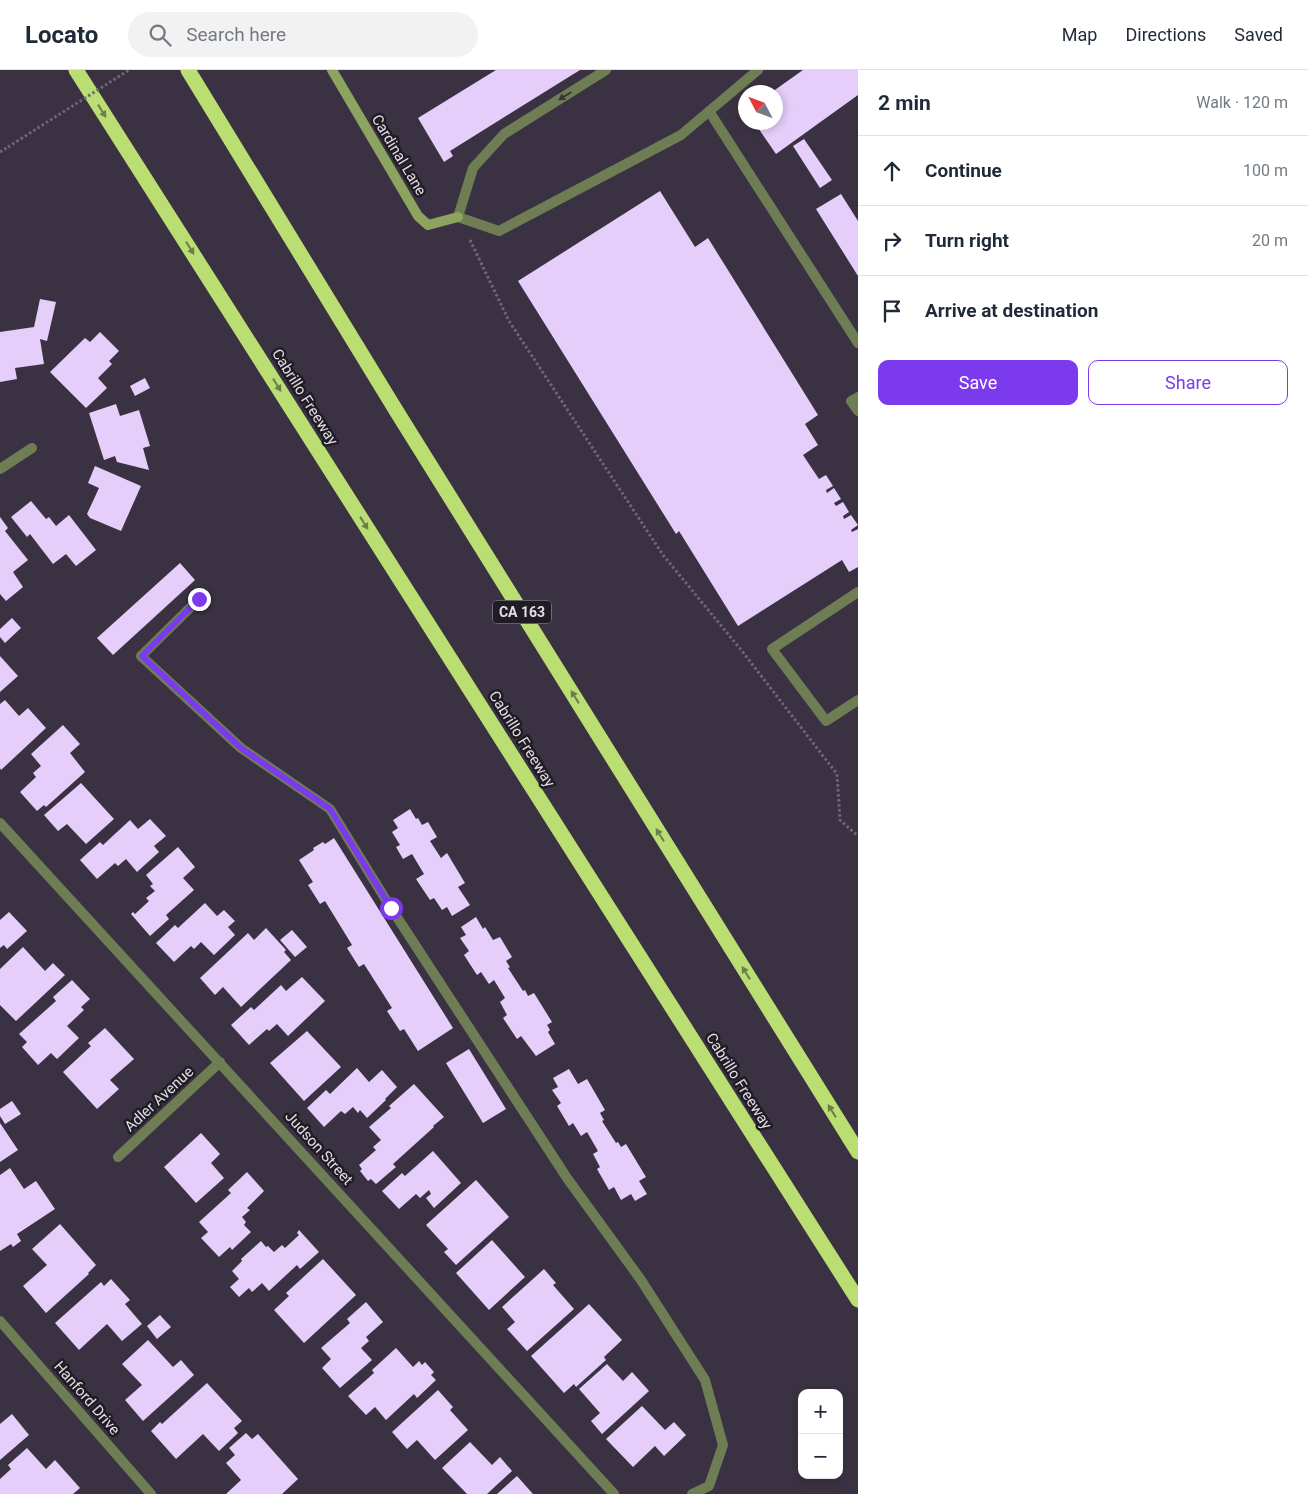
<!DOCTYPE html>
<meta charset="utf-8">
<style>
body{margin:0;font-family:Roboto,sans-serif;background:#f2f2f3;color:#1f2937}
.controls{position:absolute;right:15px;bottom:15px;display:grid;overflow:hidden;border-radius:10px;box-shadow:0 2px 8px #0003}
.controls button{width:45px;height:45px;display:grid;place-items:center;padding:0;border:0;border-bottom:1px solid #e0e1e3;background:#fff;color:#1f2937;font:25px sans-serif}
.compass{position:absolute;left:738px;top:15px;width:45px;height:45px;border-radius:50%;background:#fff;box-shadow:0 2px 8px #0003;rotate:311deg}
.stop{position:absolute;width:15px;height:15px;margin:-11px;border:4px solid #7c3aed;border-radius:50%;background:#fff}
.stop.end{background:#7c3aed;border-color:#fff;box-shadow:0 1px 5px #0008}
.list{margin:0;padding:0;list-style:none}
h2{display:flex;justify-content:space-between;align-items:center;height:65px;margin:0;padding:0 20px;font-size:21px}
h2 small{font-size:16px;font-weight:400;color:#747a83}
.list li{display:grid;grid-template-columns:32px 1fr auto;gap:15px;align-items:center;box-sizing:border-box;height:70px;padding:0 20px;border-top:1px solid #e0e1e3}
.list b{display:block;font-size:19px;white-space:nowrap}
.list em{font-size:16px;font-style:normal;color:#747a83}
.actions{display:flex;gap:10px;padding:15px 20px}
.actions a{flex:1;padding:11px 0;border:1px solid #7c3aed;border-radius:10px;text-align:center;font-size:18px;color:#7c3aed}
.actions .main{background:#7c3aed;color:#fff}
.icon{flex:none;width:28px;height:28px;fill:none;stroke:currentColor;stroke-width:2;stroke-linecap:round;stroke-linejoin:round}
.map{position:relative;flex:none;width:858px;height:1424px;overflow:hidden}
header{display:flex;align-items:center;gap:30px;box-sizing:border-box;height:70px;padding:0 25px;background:#fff;border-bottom:1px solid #e0e1e3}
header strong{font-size:24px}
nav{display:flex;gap:28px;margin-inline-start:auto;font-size:18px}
.search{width:350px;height:45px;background:#f2f2f3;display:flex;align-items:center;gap:12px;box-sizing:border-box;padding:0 18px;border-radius:28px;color:#747a83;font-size:19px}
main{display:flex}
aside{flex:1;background:#fff}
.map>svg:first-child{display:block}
.building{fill:#e5cefa}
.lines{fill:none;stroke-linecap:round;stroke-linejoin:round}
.path{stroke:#6e6775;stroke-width:3;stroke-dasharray:2.5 2.5;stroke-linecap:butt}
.lane{stroke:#6e7d53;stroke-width:10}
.street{stroke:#6e7d53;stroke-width:10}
.secondary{stroke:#8da461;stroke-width:10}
.highway{stroke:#bbde73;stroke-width:15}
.path-bridge{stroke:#6e6775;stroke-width:3;stroke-dasharray:2.5 2.5;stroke-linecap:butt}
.oneway{fill:#373931}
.oneway2{fill:#6d7d4b}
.route{stroke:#7c3aed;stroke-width:6}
.labels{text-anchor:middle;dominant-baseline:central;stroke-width:5;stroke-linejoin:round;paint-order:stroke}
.shield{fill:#1f1c23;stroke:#a8a3ac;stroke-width:1}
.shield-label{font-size:14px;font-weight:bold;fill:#e2dde7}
.street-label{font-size:15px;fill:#e2dde7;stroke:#1f1c23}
</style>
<header>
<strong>Locato</strong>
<div class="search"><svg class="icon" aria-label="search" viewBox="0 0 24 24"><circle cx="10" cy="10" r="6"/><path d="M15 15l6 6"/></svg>Search here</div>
<nav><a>Map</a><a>Directions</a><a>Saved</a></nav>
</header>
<main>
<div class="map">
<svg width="858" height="1424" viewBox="0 0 858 1424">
<rect width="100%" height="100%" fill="#3a3242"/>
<path class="building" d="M496,0H580L450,81L453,86L444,92L418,48Z
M803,0H858V25L776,84L754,52H776V22H772Z
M804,69L832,110L820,118L793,76Z
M660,121L695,177L708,168L818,345L805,354L818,375L803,385L819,409L826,405L833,416L826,420L827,423L834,418L841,429L834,433L836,436L843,432L849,442L843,446L844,449L851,445L858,455L851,460L852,462L858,459V497L849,502L842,490L738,556L679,461L676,464L518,211Z
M841,124L858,151V206L816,139Z
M40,229L56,232L47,271L40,269L44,294L15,298L17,309L0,312V262L34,257Z
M100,262L119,281L109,291L112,294L98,308L107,318L86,338L50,302L85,268L90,272Z
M145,308L150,318L135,326L130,316Z
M116,334L120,346L139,340L150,376L143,378L149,400L117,392L115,386L104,390L89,343Z
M95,396L141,416L121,461L90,448L87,444L99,418L88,413Z
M31,431L46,449L49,447L56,456L69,445L96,480L76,496L66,484L53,494L30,464L27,467L11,447Z
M0,447L8,458L5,461L28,490L13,502L23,517L6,531L0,524Z
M180,493L195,510L113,585L97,568Z
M12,548L21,558L5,573L0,567V559Z
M0,586L18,606L0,622Z
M5,630L19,646L28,638L46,658L1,700L0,698V634Z
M63,655L80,674L70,683L85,702L46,737L44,735L37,741L20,722L36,707L33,703L41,696L31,684Z
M81,713L114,749L86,774L67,754L58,761L44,745Z
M410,739L416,749L418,748L422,755L428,752L437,767L430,771L441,788L447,783L465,813L458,817L470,835L452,846L447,837L442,840L434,828L430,830L416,809L424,804L412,784L403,789L396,777L400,775L392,762L398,758L393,750Z
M150,749L166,766L154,776L159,782L137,802L126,789L118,796L115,793L97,809L80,790L100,772L103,775L130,750L138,759Z
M334,768L453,958L418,981L404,959L400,961L387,941L392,938L364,894L359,897L347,878L352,875L325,831L320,834L308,815L313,812L299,790L314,780L313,778L323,772L325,774Z
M178,777L195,797L183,808L194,820L166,845L169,849L150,866L131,844L133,842L135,844L149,831L146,828L155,821L150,816L153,814L146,805Z
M205,833L217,846L224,840L235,851L228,857L235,865L214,885L201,872L194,879L191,876L174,892L156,873L175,855L178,858Z
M9,842L27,861L7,879L4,875L0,878V850Z
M476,847L483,859L485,857L493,870L500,867L512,887L506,891L510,897L508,898L523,921L525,920L528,926L534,923L552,952L547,955L550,960L548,962L555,974L536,986L521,966L517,969L503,948L507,945L500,932L505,928L494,910L489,914L481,902L477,905L464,885L469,881L460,868L466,865L461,857Z
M266,858L286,880L284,882L291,890L241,937L223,917L215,925L200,908L248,863L254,870Z
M292,860L307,877L295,887L280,870Z
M23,877L45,901L53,893L65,905L16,951L0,935V899Z
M302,907L325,931L288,966L277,954L269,961L267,959L249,975L231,955L251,937L254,940L281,915L286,921Z
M72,910L90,929L81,937L84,940L67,956L79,968L57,989L51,983L38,995L22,977L27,972L19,964L56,931L53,927Z
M105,958L134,989L110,1010L119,1019L97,1039L63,1002L91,976L88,973Z
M307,961L341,997L304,1031L270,993Z
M469,979L506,1039L483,1053L446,993Z
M357,998L369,1012L382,1000L397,1017L385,1029L386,1030L367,1048L360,1040L358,1043L353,1037L345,1044L341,1041L324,1057L307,1038L326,1020L330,1024Z
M569,999L578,1014L587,1009L605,1040L600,1043L604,1050L602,1051L616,1073L618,1072L621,1077L626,1074L646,1107L639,1111L647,1124L635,1131L631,1124L621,1130L614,1117L609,1120L597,1099L600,1097L593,1084L598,1081L587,1062L581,1066L573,1053L569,1056L557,1036L561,1033L552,1020L558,1017L553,1008Z
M414,1014L444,1047L433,1056L434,1057L393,1094L396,1097L376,1114L371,1109L368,1111L360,1101L362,1099L359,1095L376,1080L373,1077L381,1070L369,1057L391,1038L389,1036Z
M12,1031L21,1044L5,1054L0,1046V1039Z
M0,1053L18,1080L0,1092Z
M201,1063L220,1084L211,1093L224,1108L196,1133L164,1097Z
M433,1081L461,1113L434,1138L426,1128L431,1124L429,1120L420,1128L416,1124L399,1139L382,1121L402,1103L405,1106Z
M10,1098L24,1119L36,1111L55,1139L17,1164L21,1171L13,1177L11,1174L0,1181V1105Z
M247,1102L264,1121L247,1138L250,1140L242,1147L246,1152L244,1155L251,1162L232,1180L230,1177L219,1187L201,1168L208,1162L199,1152L231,1123L228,1120Z
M476,1110L509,1147L456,1195L444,1182L448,1179L426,1155Z
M60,1154L96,1195L88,1203L89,1204L46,1243L23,1216L47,1195L32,1179Z
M299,1160L319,1182L300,1199L297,1195L269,1221L262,1213L252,1222L249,1218L239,1227L230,1217L239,1209L232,1201L242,1191L241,1189L261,1171L266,1177L268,1176L274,1182L282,1175L285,1178L299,1165L297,1163Z
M492,1170L525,1207L489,1240L456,1203Z
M323,1189L356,1225L304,1273L274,1240L289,1226L286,1223Z
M544,1199L556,1213L553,1215L574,1239L527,1281L507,1259L515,1252L502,1237Z
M111,1209L130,1230L125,1234L142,1254L122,1271L107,1254L79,1280L55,1253L101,1212L104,1216Z
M366,1232L383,1252L366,1267L369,1271L361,1278L372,1290L340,1318L322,1298L331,1289L321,1278L350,1253L347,1249Z
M589,1234L622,1270L604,1287L606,1290L576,1317L574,1314L564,1323L531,1286Z
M160,1245L171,1257L157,1269L147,1256Z
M148,1270L173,1297L181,1290L194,1305L143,1351L125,1330L142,1315L122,1294Z
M396,1278L413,1297L419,1291L422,1295L425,1292L434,1302L431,1305L436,1310L417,1328L414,1324L386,1350L375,1337L366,1345L348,1326L374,1303L372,1300Z
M607,1294L623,1311L632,1302L649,1321L602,1364L591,1351L600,1343L579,1319Z
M207,1313L242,1351L234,1358L238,1363L219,1381L203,1364L176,1389L151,1361L160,1352L162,1354Z
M438,1320L453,1337L450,1340L468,1360L435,1390L417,1370L407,1379L392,1362Z
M642,1336L665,1360L674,1352L686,1365L664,1386L655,1376L633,1397L606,1369Z
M12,1344L29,1365L0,1390V1354Z
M246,1363L252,1369L258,1364L298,1409L282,1424H226L241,1410L226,1393L235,1385L229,1378Z
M470,1372L492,1395L500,1387L512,1401L487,1424H467L442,1398Z
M27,1378L46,1399L55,1390L80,1418L73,1424H0V1409L11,1399L8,1395Z
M517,1406L533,1424H497Z"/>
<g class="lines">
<path class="path" d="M0,82L8,77
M470,170L509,251L663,485L742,581L837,704L840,750L858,766"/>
<path class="lane" d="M606,0L504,64L473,98L458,147L499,161L681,65L758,0
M709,41L858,273
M858,327L851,331L858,341
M858,522L772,579L826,651L858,630
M199,529L141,586L241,678L330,739L391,838L567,1108L641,1210L705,1310L723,1375L709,1416L692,1424"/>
<path class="street" d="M0,399L32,378
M0,753L614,1424
M118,1087L220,992
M0,1251L151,1424"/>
<path class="secondary" d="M332,0L418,146L428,155L458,147"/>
<path class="highway" d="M76,0L858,1230
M188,0L397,342L858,1082"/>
<path class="path-bridge" d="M8,77L129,0"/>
</g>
<defs><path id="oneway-solid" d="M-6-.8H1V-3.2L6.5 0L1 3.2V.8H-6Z" transform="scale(1.25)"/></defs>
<use class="oneway" href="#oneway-solid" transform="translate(565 26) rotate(148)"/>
<g class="oneway2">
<use href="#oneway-solid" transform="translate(102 41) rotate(58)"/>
<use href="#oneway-solid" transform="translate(190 178) rotate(58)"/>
<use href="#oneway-solid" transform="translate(277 315) rotate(58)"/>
<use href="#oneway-solid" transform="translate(364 453) rotate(58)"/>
<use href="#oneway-solid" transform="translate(575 627) rotate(-122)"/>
<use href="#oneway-solid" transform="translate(660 765) rotate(-122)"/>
<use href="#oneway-solid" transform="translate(746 903) rotate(-122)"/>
<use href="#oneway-solid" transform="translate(832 1041) rotate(-122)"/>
</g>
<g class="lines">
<path class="route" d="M199,529L142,586L241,678L330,739L391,838"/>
</g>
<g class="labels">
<rect class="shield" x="493" y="530.5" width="58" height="23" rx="4"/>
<g class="shield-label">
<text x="522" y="542">CA 163</text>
</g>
<g class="street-label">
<text transform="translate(399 85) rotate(59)">Cardinal Lane</text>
<text transform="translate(305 327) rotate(58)">Cabrillo Freeway</text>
<text transform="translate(522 669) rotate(58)">Cabrillo Freeway</text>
<text transform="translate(739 1011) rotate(58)">Cabrillo Freeway</text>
<text transform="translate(159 1029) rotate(-43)">Adler Avenue</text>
<text transform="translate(319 1078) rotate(48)">Judson Street</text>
<text transform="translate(87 1328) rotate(49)">Hanford Drive</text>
</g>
</g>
</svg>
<div class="controls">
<button>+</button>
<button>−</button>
</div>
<svg class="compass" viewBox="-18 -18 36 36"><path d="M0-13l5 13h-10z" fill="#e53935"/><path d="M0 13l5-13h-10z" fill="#747a83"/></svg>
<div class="stop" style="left:391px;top:838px"></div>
<div class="stop end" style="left:199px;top:529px"></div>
</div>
<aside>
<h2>2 min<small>Walk · 120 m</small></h2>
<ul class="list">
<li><svg class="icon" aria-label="ahead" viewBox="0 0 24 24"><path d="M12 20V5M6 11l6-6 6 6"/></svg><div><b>Continue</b></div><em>100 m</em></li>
<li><svg class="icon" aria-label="right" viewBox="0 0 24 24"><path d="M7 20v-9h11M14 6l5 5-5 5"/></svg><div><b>Turn right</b></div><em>20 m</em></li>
<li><svg class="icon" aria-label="arrive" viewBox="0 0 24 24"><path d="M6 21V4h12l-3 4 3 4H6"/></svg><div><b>Arrive at destination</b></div></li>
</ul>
<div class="actions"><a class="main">Save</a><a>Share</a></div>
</aside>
</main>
